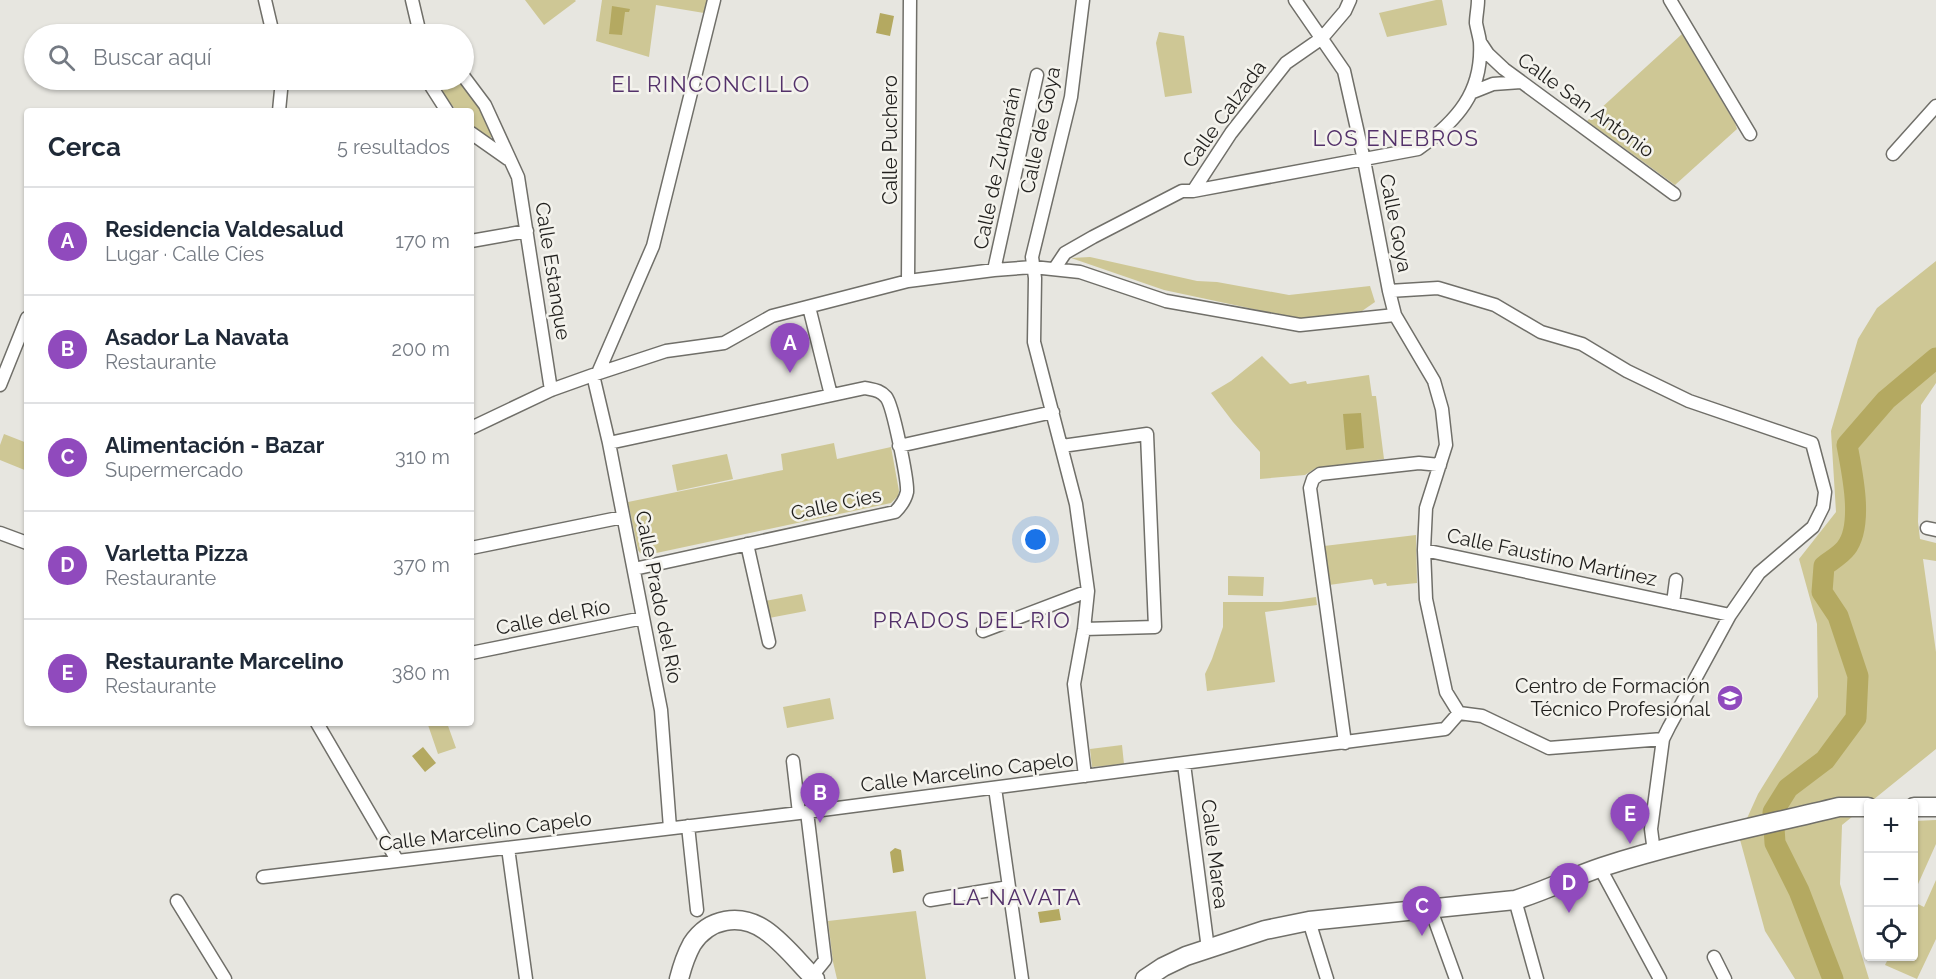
<!DOCTYPE html>
<html lang="es">
<meta charset="utf-8">
<style>
body{margin:0;font-family:Raleway,sans-serif;background:#f2f2f3;color:#1f2937}
.controls{position:absolute;right:18px;bottom:18px;display:grid;overflow:hidden;border-radius:6px;box-shadow:0 2px 4px #0004}
.controls button{width:54px;height:54px;display:grid;place-items:center;padding:0;border:0;border-bottom:2px solid #e0e1e3;background:#fff;color:#1f2937;font:30px sans-serif}
.you{position:absolute;left:1036px;top:540px;width:21px;height:21px;margin:-15px;border:4px solid #fff;border-radius:50%;background:#1a73e8;box-shadow:0 0 0 9px #1a73e833}
.badge{display:grid;place-items:center;width:39px;height:39px;border-radius:50%;background:#904abd;color:#fff;font-size:20px;font-weight:700}
.pin{position:absolute;translate:-50% -50px;filter:drop-shadow(0 2px 3px #0008)}
.pin::after{content:'';position:absolute;top:32px;width:21px;height:18px;background:inherit;clip-path:polygon(0 0,100% 0,50% 100%)}
.list{margin:0;padding:0;list-style:none}
h2{display:flex;justify-content:space-between;align-items:center;height:78px;margin:0;padding:0 24px;font-size:26px}
h2 small{font-size:20px;font-weight:400;color:#747a83}
.list li{display:grid;grid-template-columns:39px 1fr auto;gap:18px;align-items:center;box-sizing:border-box;height:108px;padding:0 24px;border-top:2px solid #e0e1e3}
.list b{display:block;font-size:22px;white-space:nowrap}
.list p{margin:0;font-size:20px;white-space:nowrap;color:#747a83}
.list em{font-size:20px;font-style:normal;color:#747a83}
.icon{flex:none;width:33px;height:33px;fill:none;stroke:currentColor;stroke-width:2;stroke-linecap:round;stroke-linejoin:round}
.map{position:relative;flex:none;width:1936px;height:979px;overflow:hidden}
.search{position:absolute;background:#fff;box-shadow:0 2px 4px #0004;left:24px;top:24px;width:450px;height:66px;display:flex;align-items:center;gap:15px;box-sizing:border-box;padding:0 21px;border-radius:33px;color:#747a83;font-size:22px}
.panel{position:absolute;background:#fff;box-shadow:0 2px 4px #0004;left:24px;top:108px;width:450px;height:618px;border-radius:6px}
.map>svg:first-child{display:block}
.green{fill:#cec795}
.water{fill:#b4a961}
.lines{fill:none;stroke-linecap:round;stroke-linejoin:round}
.river{stroke:#b4a961;stroke-width:21}
.street-casing{stroke:#706f69;stroke-width:15}
.secondary-casing{stroke:#706f69;stroke-width:21}
.street{stroke:#fff;stroke-width:12}
.secondary{stroke:#fff;stroke-width:18}
.labels{text-anchor:middle;dominant-baseline:central;stroke-width:5;stroke-linejoin:round;paint-order:stroke}
.street-label{font-size:20px;fill:#201f1d;stroke:#f4f3ed}
.poi-label{font-size:20px;fill:#201f1d;stroke:#f4f3ed;text-anchor:end}
.quarter-label{font-size:22px;letter-spacing:1.5px;fill:#53316a;stroke:#f4f3ed}
</style>
<div class="map">
<svg width="1936" height="979" viewBox="0 0 1936 979">
<rect width="100%" height="100%" fill="#e7e6e0"/>
<path class="green" d="M525,0H575L576,1L544,25Z
M602,0H707L704,13L656,5L649,57L596,41Z
M1436,0H1442L1447,25L1387,37L1379,13Z
M1159,32L1184,36L1192,93L1165,97L1156,43Z
M1682,34L1735,123L1737,129L1675,185L1587,121Z
M438,80H458L477,103L492,137L489,138L471,124V111L456,110L446,98Z
M1090,257L1197,281L1217,282L1289,295L1370,286L1375,302L1362,311L1305,320L1164,290L1071,258Z
M1936,261V383L1921,405L1918,522L1920,539L1936,543V561L1923,559L1936,652V749L1842,825L1840,884L1869,979H1795L1765,931L1739,836L1758,794L1818,697L1817,624L1799,559L1836,512L1831,431L1858,339L1877,308Z
M1262,356L1290,384L1306,381L1307,384L1369,375L1372,396H1376L1384,459L1316,468L1305,475L1260,479V452L1233,422L1211,393L1231,381Z
M4,434L27,443V471L0,460V445Z
M834,443L837,459L891,447L899,491L898,496L891,503L647,555L640,553L638,550L628,502L783,470L781,454Z
M727,454L733,479L677,491L672,465Z
M1416,535L1417,583L1387,586L1386,583L1374,585L1372,579L1329,585L1324,546Z
M1228,576L1264,577L1263,596L1228,595Z
M802,594L806,611L769,618L765,601Z
M1316,597L1317,605L1265,612L1275,682L1207,691L1205,674L1212,659L1223,627V602H1281Z
M830,698L834,719L787,728L783,707Z
M434,723H447L456,748L438,754L428,725Z
M1122,745L1124,764L1092,767L1090,749Z
M1936,820V844L1914,893V821Z
M1936,880V939L1917,979L1885,965L1889,957L1914,956V902L1924,907Z
M916,911L926,979H837L833,962L828,921Z"/>
<path class="water" d="M612,6L630,9L629,12H625L622,35L609,34Z
M880,13L894,16L890,36L876,33Z
M1361,413L1364,448L1346,450L1343,414Z
M423,747L436,763L425,772L412,756Z
M895,848L901,850L904,871L893,873L890,852Z
M1059,909L1061,920L1040,923L1038,912Z"/>
<g class="lines">
<path class="river" d="M1833,979L1799,891L1775,843L1773,812L1788,788L1825,760L1856,718L1858,676L1838,616L1822,592L1824,566C1830,561 1841,555 1846,548C1864,525 1852,472 1847,445L1886,400L1936,358"/>
<defs>
<path id="street" d="M265,0L273,34
M412,0L420,34
M1083,0L1071,97L1032,257L1035,278L1034,342L1076,504L1088,591L1084,629L1074,684L1085,776
M1670,0L1750,134
M1480,42L1488,54L1504,69L1674,194
M464,77L485,105L518,177L551,390
M430,80L431,86L447,111
M1473,92L1493,84L1521,82
M279,111L282,80
M471,133L508,159
M1893,154L1936,106
M1193,191L1418,149C1457,121 1483,92 1480,42C1479,35 1477,29 1476,23C1476,16 1478,8 1478,0
M471,241L527,231
M1055,268L1065,253L1093,237L1182,191H1193L1231,133L1286,63L1322,38L1345,11L1350,0
M994,270L1037,75
M908,281L910,0
M1389,291L1438,288L1495,305L1541,332L1582,344L1627,371L1689,401L1812,443L1825,492L1823,507L1813,527L1759,573L1730,615L1669,727L1663,739L1651,829L1654,852
M809,307L831,395
M1395,315L1434,381L1442,409L1446,445L1426,508L1424,550L1426,599L1446,692L1459,713
M598,373L653,246L714,0
M593,375L609,443L661,710L670,828
M0,385L27,318
M471,428L551,390L593,375L666,351L724,343L772,316L908,281L994,270L1033,267L1080,272L1166,301L1300,325L1395,315L1389,291L1364,160L1344,71L1295,0
M609,443L865,388C874,390 880,390 886,397C893,405 908,481 907,492C905,501 901,506 895,512L634,569
M899,446L1053,412
M1062,446L1147,434L1155,627L1084,629
M1927,528L1936,530
M0,533L27,543
M747,544L769,642
M471,548L623,517
M1424,550L1730,615
M1673,603L1676,580
M983,631L1088,591
M471,653L643,618
M317,723L397,860
M1345,743L1310,488L1313,479L1320,474L1419,463L1440,465
M793,761L799,813
M1184,764L1208,949
M995,788L1022,979
M807,812L825,960L812,976
M688,826L697,910
M508,848L526,979
M1600,868L1660,979
M263,877L799,813L1445,729L1459,713L1482,716L1549,748L1663,739
M930,900L1009,887
M1515,900L1537,979
M177,901L225,979
M1431,910L1456,979
M1309,921L1327,979
M1714,957L1725,979"/>
<path id="secondary" d="M1914,807H1936
M679,979C682,967 686,955 692,944C709,918 740,913 765,930C784,943 799,963 815,979
M1145,979L1163,967L1186,956L1265,930L1309,921L1515,900C1545,891 1572,877 1602,867C1679,842 1760,826 1839,807H1868"/>
</defs>
<use href="#street" class="street-casing"/>
<use href="#secondary" class="secondary-casing"/>
<use href="#street" class="street"/>
<use href="#secondary" class="secondary"/>
</g>
<defs>
<symbol id="school-disc" viewBox="-11 -11 22 22"><circle r="9.5" fill="#904abd" stroke="#f4f3ed"/><path d="M0-5L7-2L0 1L-7-2ZM-4 1L0 2.5L4 1V4Q0 6-4 4Z" fill="#fff"/></symbol>
</defs>
<g fill-rule="evenodd">
<use href="#school-disc" x="1715" y="683" width="30" height="30"/>
</g>
<g class="labels">
<g class="street-label">
<text transform="translate(1586 105) rotate(36)">Calle San Antonio</text>
<text transform="translate(1224 114) rotate(-54)">Calle Calzada</text>
<text transform="translate(1040 130) rotate(-78)">Calle de Goya</text>
<text transform="translate(890 140) rotate(-90)">Calle Puchero</text>
<text transform="translate(997 168) rotate(-78)">Calle de Zurbarán</text>
<text transform="translate(1396 223) rotate(79)">Calle Goya</text>
<text transform="translate(553 271) rotate(81)">Calle Estanque</text>
<text transform="translate(836 504) rotate(-12)">Calle Cíes</text>
<text transform="translate(1552 557) rotate(12)">Calle Faustino Martínez</text>
<text transform="translate(659 597) rotate(79)">Calle Prado del Río</text>
<text transform="translate(553 617) rotate(-11)">Calle del Río</text>
<text transform="translate(967 772) rotate(-7)">Calle Marcelino Capelo</text>
<text transform="translate(485 831) rotate(-7)">Calle Marcelino Capelo</text>
<text transform="translate(1215 854) rotate(83)">Calle Marea</text>
</g>
<g class="poi-label">
<text x="1710" y="686">Centro de Formación<tspan x="1710" dy="23">Técnico Profesional</tspan></text>
</g>
<g class="quarter-label">
<text x="711" y="84">EL RINCONCILLO</text>
<text x="1396" y="138">LOS ENEBROS</text>
<text x="972" y="620">PRADOS DEL RIO</text>
<text x="1017" y="897">LA NAVATA</text>
</g>
</g>
</svg>
<div class="controls">
<button>+</button>
<button>−</button>
<button><svg class="icon" aria-label="locate" viewBox="0 0 24 24"><circle cx="12" cy="12" r="6"/><path d="M12 2v4M12 18v4M2 12h4M18 12h4"/></svg></button>
</div>
<div class="you"></div>
<div class="pin badge" style="left:790px;top:373px">A</div>
<div class="pin badge" style="left:820px;top:823px">B</div>
<div class="pin badge" style="left:1422px;top:936px">C</div>
<div class="pin badge" style="left:1569px;top:913px">D</div>
<div class="pin badge" style="left:1630px;top:844px">E</div>
<div class="search"><svg class="icon" aria-label="search" viewBox="0 0 24 24"><circle cx="10" cy="10" r="6"/><path d="M15 15l6 6"/></svg>Buscar aquí</div>
<section class="panel">
<h2>Cerca<small>5 resultados</small></h2>
<ul class="list">
<li><span class="badge">A</span><div><b>Residencia Valdesalud</b><p>Lugar · Calle Cíes</p></div><em>170 m</em></li>
<li><span class="badge">B</span><div><b>Asador La Navata</b><p>Restaurante</p></div><em>200 m</em></li>
<li><span class="badge">C</span><div><b>Alimentación - Bazar</b><p>Supermercado</p></div><em>310 m</em></li>
<li><span class="badge">D</span><div><b>Varletta Pizza</b><p>Restaurante</p></div><em>370 m</em></li>
<li><span class="badge">E</span><div><b>Restaurante Marcelino</b><p>Restaurante</p></div><em>380 m</em></li>
</ul>
</section>
</div>
